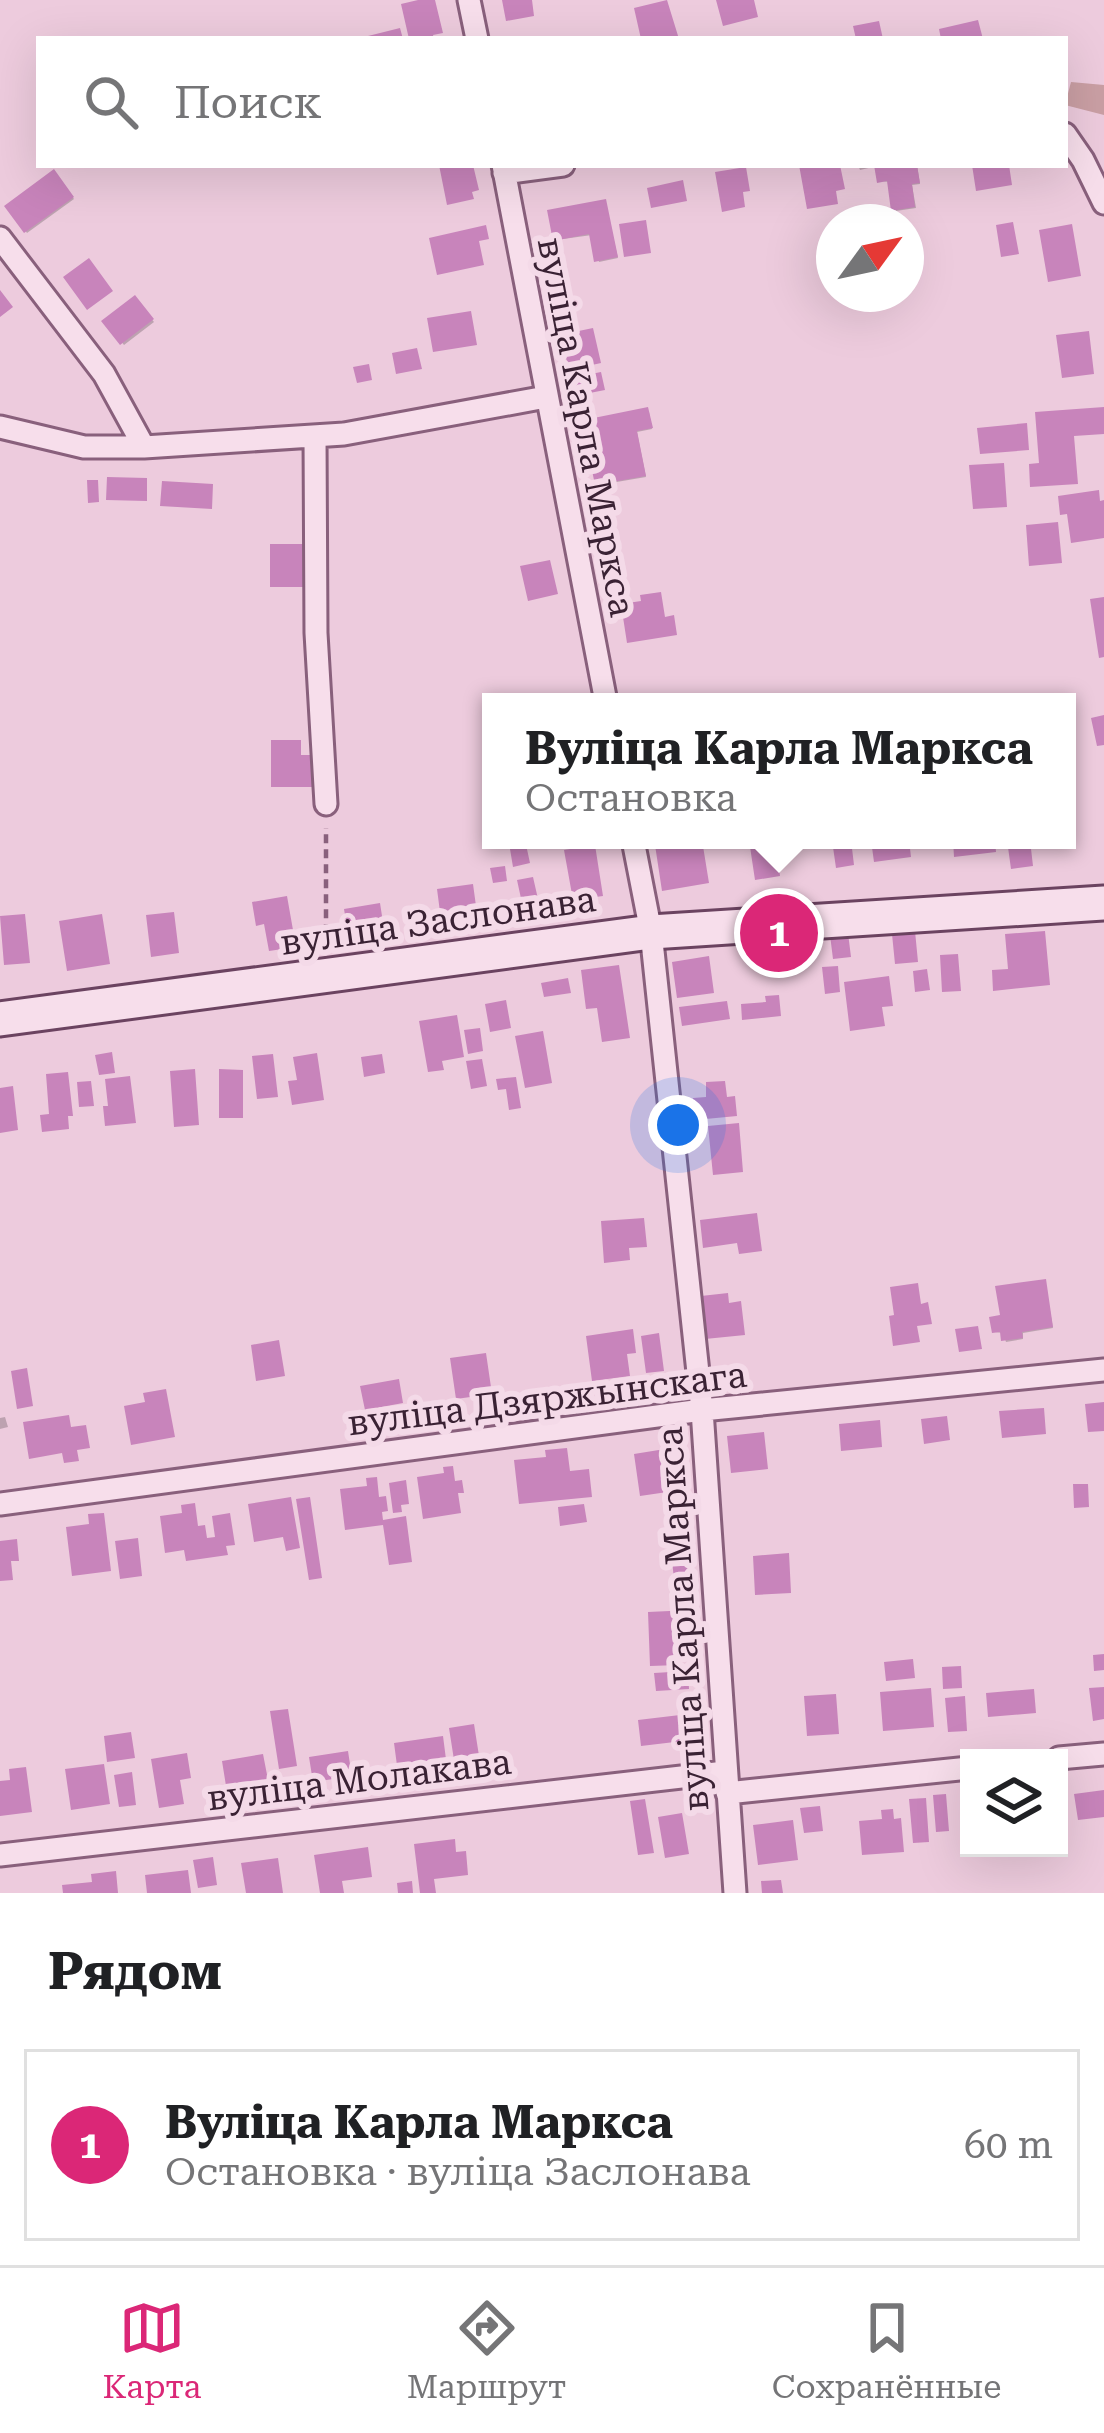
<!DOCTYPE html>
<html lang="ru">
<meta charset="utf-8">
<style>
body{margin:0;font-family:"Roboto Serif",serif;background:#f2f2f2;color:#202124}
.controls{position:absolute;right:36px;bottom:36px;display:grid;overflow:hidden;border-radius:0px;box-shadow:0 12px 48px #0002}
.controls button{width:108px;height:108px;display:grid;place-items:center;padding:0;border:0;border-bottom:3px solid #e0e0e0;background:#fff;color:#202124;font:60px sans-serif}
.compass{position:absolute;left:816px;top:204px;width:108px;height:108px;border-radius:50%;background:#fff;box-shadow:0 12px 48px #0002;rotate:57deg}
.you{position:absolute;left:678px;top:1125px;width:42px;height:42px;margin:-30px;border:9px solid #fff;border-radius:50%;background:#1a73e8;box-shadow:0 0 0 18px #1a73e833}
.badge{display:grid;place-items:center;width:78px;height:78px;border-radius:50%;background:#db2777;color:#fff;font-size:39px;font-weight:700}
.pin{position:absolute;translate:-50% -50%;border:6px solid #fff;box-shadow:0 3px 12px #0006}
.popup{position:absolute;left:482px;top:693px;width:594px;height:156px;box-sizing:border-box;display:grid;place-content:center;border-radius:0px;background:#fff;filter:drop-shadow(0 3px 9px #0005);font-size:39px;white-space:nowrap;color:#757577}
.popup b{font-size:45px;color:#202124}
.popup::after{content:'';position:absolute;left:50%;top:100%;margin-left:-24px;border:24px solid transparent;border-top-color:#fff}
.list{margin:0;padding:0;list-style:none}
h2{display:flex;justify-content:space-between;align-items:center;height:156px;margin:0;padding:0 48px;font-size:51px}
h2 small{font-size:39px;font-weight:400;color:#757577}
.list li{display:grid;grid-template-columns:78px 1fr auto;gap:36px;align-items:center;box-sizing:border-box;height:192px;margin:0 24px 24px;padding:0 24px;border:3px solid #e0e0e0;border-radius:0px}
.list b{display:block;font-size:45px;white-space:nowrap}
.list p{margin:0;font-size:39px;white-space:nowrap;color:#757577}
.list em{font-size:39px;font-style:normal;color:#757577}
.icon{flex:none;width:66px;height:66px;fill:none;stroke:currentColor;stroke-width:2;stroke-linecap:round;stroke-linejoin:round}
.map{position:relative;flex:none;width:1104px;height:1893px;overflow:hidden}
.search{position:absolute;background:#fff;box-shadow:0 12px 48px #0002;left:36px;right:36px;top:36px;height:132px;display:flex;align-items:center;gap:30px;box-sizing:border-box;padding:0 42px;border-radius:0px;color:#757577;font-size:45px}
.sheet{height:372px;background:#fff}
nav{display:flex;justify-content:space-around;align-items:center;box-sizing:border-box;height:168px;border-top:3px solid #e0e0e0;background:#fff;font-size:33px;color:#757577}
nav a{display:grid;justify-items:center;gap:6px}
nav .on{color:#db2777}
.map>svg:first-child{display:block}
.green{fill:#ca9fa4}
.shadow{fill:#0003}
.building{fill:#c884bb}
.lines{fill:none;stroke-linecap:round;stroke-linejoin:round}
.street-casing{stroke:#89607c;stroke-width:27}
.secondary-casing{stroke:#6b4360;stroke-width:39}
.path{stroke:#89607c;stroke-width:4.5;stroke-dasharray:9 6;stroke-linecap:butt}
.street{stroke:#f7deeb;stroke-width:21}
.secondary{stroke:#f7deeb;stroke-width:33}
.labels{text-anchor:middle;dominant-baseline:central;stroke-width:12;stroke-linejoin:round;paint-order:stroke}
.street-label{font-size:36px;fill:#3a2234;stroke:#f4dae8}
</style>
<div class="map">
<svg width="1104" height="1893" viewBox="0 0 1104 1893">
<rect width="100%" height="100%" fill="#edcbdd"/>
<path class="green" d="M1071,82L1104,85V115L1065,105Z"/>
<path class="shadow" d="M858,165H917L920,184L912,185L916,208L896,211L890,182L879,181L877,166L860,170Z
M54,173L74,199L27,233L8,206Z
M605,202L618,258L599,262L592,235L556,240Z
M135,298L154,322L124,345L105,321Z
M649,412L652,429L637,432L646,477L599,485L590,442H577Z
M1045,1282L1053,1328L1023,1333V1339L1006,1342L1003,1333L995,1332L1003,1318Z
M5,1417L8,1427L0,1429V1418Z"/>
<path class="building" d="M418,0H435L443,33L433,35L434,39H409L401,4Z
M502,0H532L534,16L506,21Z
M667,0L679,39H641L634,8Z
M716,0H754L758,17L723,26Z
M978,20L983,39H941L939,29Z
M879,21L883,39H856L853,26Z
M400,28L403,39H364V37Z
M439,165H473L479,190L472,192L474,199L447,205Z
M799,165H840L845,189L836,191L838,204L807,209Z
M874,165H917L920,183L912,184L915,207L891,211L887,181L877,183Z
M972,165H1009L1012,185L976,191Z
M746,167L750,191L743,192L745,207L722,212L715,172Z
M54,169L74,197L24,233L4,206Z
M683,180L687,201L651,208L647,188Z
M606,199L618,257L594,262L589,234L553,241L547,210Z
M646,220L651,253L624,257L619,224Z
M1013,222L1019,254L1001,257L996,225Z
M1072,224L1081,276L1048,282L1039,230Z
M486,225L489,239L479,241L484,265L437,275L429,238Z
M89,258L113,291L87,310L63,277Z
M0,290L13,307L0,317Z
M135,295L154,319L120,345L101,321Z
M471,311L477,345L433,352L427,318Z
M593,328L601,363L569,370L566,358L560,359L555,336Z
M1089,331L1094,374L1062,378L1056,335Z
M417,348L422,369L396,374L392,353Z
M369,364L372,380L357,383L353,367Z
M601,372L605,390L564,398L560,380Z
M648,407L653,428L637,431L646,476L595,485L586,441L574,444L569,423Z
M1104,407V434L1074,436L1078,484L1030,487L1029,464L1039,463L1035,412Z
M1027,423L1029,450L980,454L977,428Z
M1004,463L1007,507L973,509L969,465Z
M107,477L147,478V501L106,500Z
M87,480H98L99,502L88,503Z
M162,481L213,484L212,509L160,506Z
M1099,490L1100,501L1104,500V538L1071,543L1067,514L1060,515L1058,496Z
M1058,522L1062,563L1029,566L1026,525Z
M270,544H304V587H270Z
M550,560L558,594L528,601L520,566Z
M661,592L665,617L674,615L677,635L627,643L621,604L641,601L640,595Z
M1104,597V657L1099,658L1090,599Z
M1104,715V745L1097,746L1091,718Z
M271,740H301V755H312V787H271Z
M525,840L530,863L513,867L509,843Z
M686,840H702L709,883L662,891L655,845Z
M749,840H775L780,876L755,880Z
M832,840H851L854,865L836,868Z
M871,840H909L911,857L874,862Z
M953,840H995L996,852L954,857Z
M1007,840H1030L1033,866L1011,869Z
M595,845L603,896L573,900L564,850Z
M505,866L507,881L493,883L490,868Z
M533,877L538,899L522,903L517,880Z
M473,884L476,906L440,912L437,889Z
M287,896L296,947L269,951L264,924L256,926L252,902Z
M380,903L384,929L348,934L344,909Z
M174,912L179,953L151,957L146,915Z
M25,914L30,963L4,965L0,916Z
M102,914L110,964L67,971L59,921Z
M915,931L918,962L895,964L892,934Z
M1045,931L1050,985L993,991L992,970L1008,969L1005,934Z
M848,933L851,957L833,959L830,935Z
M958,954L961,991L942,992L940,955Z
M709,956L714,993L677,998L672,962Z
M619,965L630,1038L602,1042L597,1008L586,1009L581,970Z
M838,966L840,992L825,994L822,967Z
M927,969L930,990L915,992L913,971Z
M889,976L893,1006L882,1007L885,1026L850,1031L844,982Z
M568,978L571,993L544,997L541,983Z
M779,995L781,1016L742,1020L741,1004L766,1002L765,996Z
M506,1000L511,1028L490,1032L485,1004Z
M727,1001L730,1019L682,1026L679,1007Z
M457,1015L464,1057L442,1061L444,1070L428,1072L419,1021Z
M480,1028L483,1051L468,1054L464,1030Z
M543,1031L552,1083L525,1088L515,1036Z
M112,1052L115,1073L99,1075L95,1055Z
M317,1053L324,1100L292,1105L288,1081L297,1080L293,1057Z
M273,1054L278,1097L257,1099L252,1056Z
M382,1054L385,1073L364,1077L361,1057Z
M482,1059L487,1086L471,1089L466,1061Z
M195,1069L199,1125L174,1127L170,1071Z
M219,1069L243,1070V1118H219Z
M68,1072L73,1116H68L69,1129L42,1132L40,1115L49,1114L46,1074Z
M130,1076L136,1123L105,1126L103,1106H108L105,1079Z
M516,1077L521,1108L509,1110L506,1089L498,1090L496,1079Z
M91,1081L94,1106L79,1107L77,1082Z
M725,1081L727,1097L735,1096L737,1116L695,1120L693,1098L706,1097V1082Z
M13,1086L18,1130L0,1133V1088Z
M739,1123L743,1172L713,1175L708,1126Z
M757,1213L762,1251L739,1254L737,1243L703,1248L700,1220Z
M644,1218L647,1247L629,1248L630,1260L604,1263L601,1221Z
M1046,1279L1053,1327L1022,1332L1023,1338L1001,1341L1000,1332L992,1333L989,1317L1000,1315L995,1286Z
M918,1283L921,1304L928,1302L932,1324L917,1326L920,1342L893,1346L889,1316L894,1315L890,1287Z
M728,1293L729,1303L741,1301L745,1335L705,1339L701,1296Z
M978,1326L982,1349L959,1352L955,1329Z
M633,1329L636,1353L627,1354L630,1376L592,1381L586,1336Z
M659,1333L664,1371L646,1373L641,1336Z
M279,1340L285,1376L256,1381L251,1345Z
M486,1353L492,1394L456,1399L450,1358Z
M27,1368L33,1406L17,1409L11,1371Z
M399,1379L403,1403L365,1410L360,1386Z
M166,1389L175,1437L131,1445L124,1406L145,1402L143,1393Z
M1104,1402V1431L1088,1432L1085,1404Z
M1044,1408L1046,1434L1002,1438L999,1411Z
M69,1415L71,1427L86,1425L90,1448L77,1450L79,1461L64,1463L62,1453L29,1459L23,1422Z
M947,1416L950,1440L924,1444L921,1419Z
M880,1420L882,1447L841,1451L839,1424Z
M764,1432L768,1469L731,1473L727,1436Z
M567,1448L570,1471L589,1469L592,1497L519,1504L514,1460L546,1457L545,1450Z
M665,1449L669,1478L679,1477L681,1490L640,1496L634,1454Z
M453,1466L455,1481L462,1480L464,1493H458L461,1513L423,1519L417,1477L444,1473L443,1467Z
M377,1477L379,1497L386,1496L388,1511L382,1512L383,1520L406,1516L412,1562L389,1565L383,1525L345,1530L340,1489L367,1486L366,1478Z
M406,1480L409,1504L401,1505L402,1512L393,1513L389,1483Z
M1073,1484H1088L1089,1507L1074,1508Z
M291,1497L300,1548L286,1551L283,1537L254,1542L248,1504Z
M310,1497L322,1578L309,1580L296,1499Z
M195,1503L198,1526L205,1525L207,1538L215,1537L212,1516L230,1513L235,1545L226,1546L228,1555L186,1561L184,1550L165,1553L160,1516L182,1513L181,1505Z
M584,1504L587,1522L560,1526L558,1507Z
M104,1513L111,1571L72,1576L66,1527L89,1524L88,1514Z
M138,1538L142,1576L120,1579L115,1541Z
M17,1539L19,1561H11L13,1580L0,1581V1541Z
M789,1553L791,1593L755,1595L753,1556Z
M690,1558L693,1598L676,1599L672,1560Z
M691,1610L692,1644H678L679,1665L650,1666L648,1612Z
M1104,1654V1670L1094,1671L1093,1655Z
M913,1659L915,1678L886,1681L884,1662Z
M961,1666L962,1688L943,1689L942,1667Z
M688,1671L689,1689L656,1691L654,1673Z
M1104,1687V1719L1093,1721L1089,1688Z
M931,1688L934,1727L883,1731L880,1692Z
M1034,1689L1036,1713L988,1717L986,1693Z
M836,1694L839,1734L807,1736L804,1696Z
M965,1696L967,1731L948,1732L945,1698Z
M288,1709L297,1766L279,1769L270,1711Z
M680,1715L683,1741L641,1746L638,1720Z
M474,1724L482,1775L457,1779L449,1728Z
M131,1732L135,1758L107,1762L104,1736Z
M443,1736L448,1775L434,1777L433,1769L398,1773L394,1743Z
M348,1751L353,1784L341,1785L340,1778L313,1782L309,1757Z
M187,1753L191,1778L180,1780L184,1804L159,1808L151,1759Z
M263,1754L269,1785L227,1792L222,1761Z
M104,1764L110,1804L71,1810L65,1769Z
M26,1767L32,1812L0,1816V1781L10,1780L9,1769Z
M132,1772L136,1805L119,1807L114,1775Z
M1104,1790V1817L1078,1820L1074,1794Z
M946,1794L949,1831L936,1832L933,1795Z
M926,1798L929,1842L913,1843L909,1799Z
M645,1799L654,1853L638,1855L630,1801Z
M820,1806L823,1831L804,1833L800,1808Z
M893,1809L894,1819L901,1818L904,1852L862,1855L859,1821L882,1819L881,1810Z
M682,1813L689,1854L665,1858L658,1817Z
M793,1820L798,1860L758,1865L753,1825Z
M455,1839L456,1852L466,1851L468,1875L434,1879L436,1893H420L414,1844Z
M368,1847L372,1877L342,1881L344,1893H320L314,1855Z
M213,1857L217,1885L198,1888L193,1860Z
M278,1858L283,1893H246L241,1863Z
M188,1870L191,1893H147L145,1875Z
M116,1871L118,1893H63L62,1885L92,1882L91,1874Z
M781,1880L783,1893H762L761,1881Z
M412,1881L413,1893H398L397,1883Z"/>
<g class="lines">
<defs>
<path id="street" d="M469,0L477,39
M1065,134L1083,160L1104,203
M503,165L606,702
M504,173L563,165
M0,238L104,374L144,447
M0,427L84,447H144L344,434L546,397
M315,436L316,633L326,804
M633,840L651,932L702,1410L735,1893
M0,1504L702,1410L1104,1370
M1059,1758L1104,1754
M727,1793L969,1768
M0,1855L725,1772"/>
<path id="secondary" d="M0,1019L651,932L1104,903"/>
</defs>
<use href="#street" class="street-casing"/>
<use href="#secondary" class="secondary-casing"/>
<path class="path" d="M323,948L326,935V828"/>
<use href="#street" class="street"/>
<use href="#secondary" class="secondary"/>
</g>
<g class="labels">
<g class="street-label">
<text transform="translate(586 427) rotate(79)">вуліца Карла Маркса</text>
<text transform="translate(438 921) rotate(-8)">вуліца Заслонава</text>
<text transform="translate(547 1399) rotate(-7)">вуліца Дзяржынскага</text>
<text transform="translate(683 1619) rotate(-94)">вуліца Карла Маркса</text>
<text transform="translate(359 1780) rotate(-7)">вуліца Молакава</text>
</g>
</g>
</svg>
<div class="controls">
<button><svg class="icon" aria-label="layers" viewBox="0 0 24 24"><path d="M12 4l9 5-9 5-9-5zM3 14l9 5 9-5"/></svg></button>
</div>
<svg class="compass" viewBox="-18 -18 36 36"><path d="M0-13l5 13h-10z" fill="#e53935"/><path d="M0 13l5-13h-10z" fill="#757577"/></svg>
<div class="you"></div>
<div class="pin badge" style="left:779px;top:933px">1</div>
<div class="popup"><b>Вуліца Карла Маркса</b>Остановка</div>
<div class="search"><svg class="icon" aria-label="search" viewBox="0 0 24 24"><circle cx="10" cy="10" r="6"/><path d="M15 15l6 6"/></svg>Поиск</div>
</div>
<section class="sheet">
<h2>Рядом<small></small></h2>
<ul class="list">
<li><span class="badge">1</span><div><b>Вуліца Карла Маркса</b><p>Остановка · вуліца Заслонава</p></div><em>60 m</em></li>
</ul>
</section>
<nav>
<a class="on"><svg class="icon" aria-label="map" viewBox="0 0 24 24"><path d="M3 6l6-2 6 2 6-2v14l-6 2-6-2-6 2zM9 4v14M15 6v14"/></svg>Карта</a>
<a><svg class="icon" aria-label="directions" viewBox="0 0 24 24"><path d="M12 3l9 9-9 9-9-9zM9 14v-3h6M13 9l2 2-2 2"/></svg>Маршрут</a>
<a><svg class="icon" aria-label="saved" viewBox="0 0 24 24"><path d="M7 4h10v16l-5-4-5 4z"/></svg>Сохранённые</a>
</nav>
